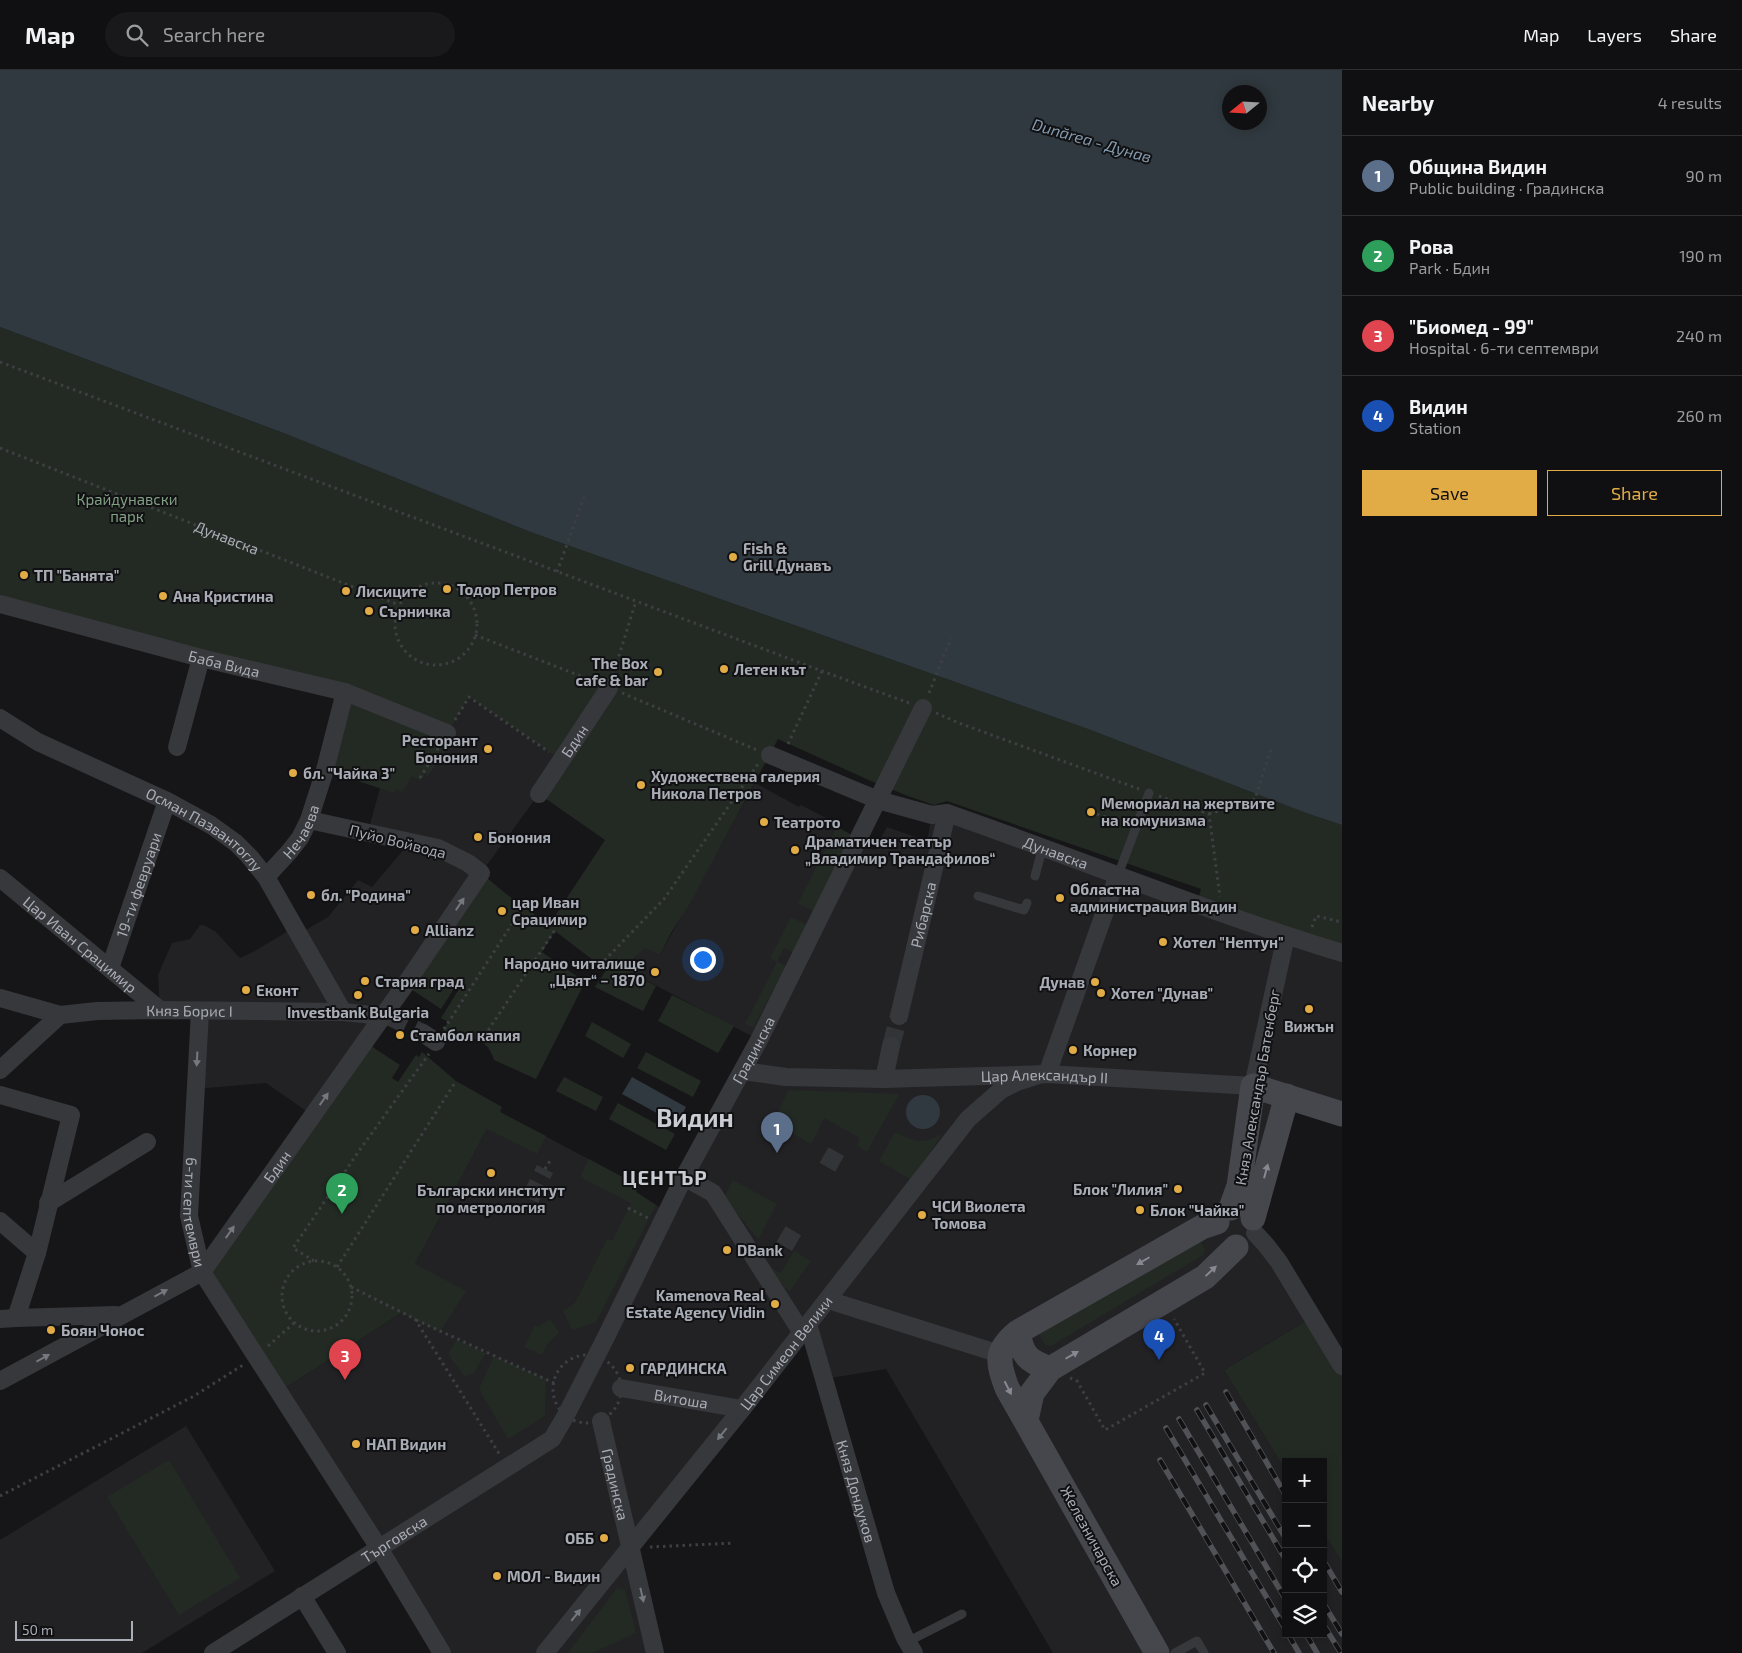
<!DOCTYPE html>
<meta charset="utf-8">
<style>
body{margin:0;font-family:"Exo 2",sans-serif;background:#19191b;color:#f1f3f6}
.controls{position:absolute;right:15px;bottom:15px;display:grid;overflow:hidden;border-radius:0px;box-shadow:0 2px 12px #0003}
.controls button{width:45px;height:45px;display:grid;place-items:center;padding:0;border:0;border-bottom:1px solid #303032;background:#101012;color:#f1f3f6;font:25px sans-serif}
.compass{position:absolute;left:1222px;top:15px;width:45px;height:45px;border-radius:50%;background:#101012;box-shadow:0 2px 12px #0003;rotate:252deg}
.scale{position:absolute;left:15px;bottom:12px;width:118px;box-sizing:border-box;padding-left:5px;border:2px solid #a9adb6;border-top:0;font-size:14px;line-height:18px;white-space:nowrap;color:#a9adb6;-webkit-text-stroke:4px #111113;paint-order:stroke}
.you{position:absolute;left:702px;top:889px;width:18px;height:18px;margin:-12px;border:4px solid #fff;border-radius:50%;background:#1a73e8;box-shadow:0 0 0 8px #1a73e833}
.badge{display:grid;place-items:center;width:32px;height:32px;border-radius:50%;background:#e1ac45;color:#fff;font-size:16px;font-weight:700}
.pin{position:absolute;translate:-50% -41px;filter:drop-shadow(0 1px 2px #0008)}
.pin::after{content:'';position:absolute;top:26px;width:18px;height:15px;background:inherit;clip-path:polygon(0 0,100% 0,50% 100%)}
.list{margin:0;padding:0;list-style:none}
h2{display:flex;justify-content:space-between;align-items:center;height:65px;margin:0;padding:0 20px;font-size:21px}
h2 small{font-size:16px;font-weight:400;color:#9c9d9f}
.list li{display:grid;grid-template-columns:32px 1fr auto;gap:15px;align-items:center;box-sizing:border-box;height:80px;padding:0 20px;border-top:1px solid #303032}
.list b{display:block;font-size:19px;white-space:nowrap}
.list p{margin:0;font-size:16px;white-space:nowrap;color:#9c9d9f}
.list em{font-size:16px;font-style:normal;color:#9c9d9f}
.actions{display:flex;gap:10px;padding:15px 20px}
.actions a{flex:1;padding:11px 0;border:1px solid #e1ac45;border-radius:0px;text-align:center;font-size:18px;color:#e1ac45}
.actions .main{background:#e1ac45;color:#111}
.icon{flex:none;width:28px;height:28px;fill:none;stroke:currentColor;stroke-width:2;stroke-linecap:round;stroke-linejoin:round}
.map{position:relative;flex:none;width:1342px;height:1583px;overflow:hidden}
header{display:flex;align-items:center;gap:30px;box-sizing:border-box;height:70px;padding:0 25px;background:#101012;border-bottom:1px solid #303032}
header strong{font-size:24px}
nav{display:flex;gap:28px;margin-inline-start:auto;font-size:18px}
.search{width:350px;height:45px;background:#19191b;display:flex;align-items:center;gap:12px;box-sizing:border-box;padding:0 18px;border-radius:28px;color:#9c9d9f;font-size:19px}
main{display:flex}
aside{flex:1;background:#101012}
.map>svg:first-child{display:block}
.built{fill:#222225}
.green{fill:#232a23}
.water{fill:#30393f;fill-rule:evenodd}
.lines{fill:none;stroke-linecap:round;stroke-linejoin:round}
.street-tunnel{stroke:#333438;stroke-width:18;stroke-dasharray:18 9;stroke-linecap:butt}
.path{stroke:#3e3f43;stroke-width:3;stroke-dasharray:2.5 4;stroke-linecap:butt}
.lane{stroke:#37383c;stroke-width:9}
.street{stroke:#37383c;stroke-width:18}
.secondary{stroke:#46474c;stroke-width:25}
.rail-casing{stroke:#515257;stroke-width:5.5}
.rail{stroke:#111113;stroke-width:4;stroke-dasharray:11;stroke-linecap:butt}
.oneway{fill:#76787f}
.oneway2{fill:#868991}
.poi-dot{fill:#e1ac45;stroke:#111113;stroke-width:2}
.labels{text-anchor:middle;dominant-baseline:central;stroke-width:4;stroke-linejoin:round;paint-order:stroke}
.park-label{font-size:15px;fill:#82a084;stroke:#111113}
.street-label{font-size:15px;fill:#a9adb6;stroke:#111113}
.poi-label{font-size:15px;font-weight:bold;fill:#a9adb6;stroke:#111113;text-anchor:start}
.water-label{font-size:16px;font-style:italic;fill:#849aae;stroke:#111113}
.district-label{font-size:20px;font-weight:bold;letter-spacing:1px;fill:#caccd3;stroke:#111113}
.town-label{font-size:25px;font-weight:bold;fill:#caccd3;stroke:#111113}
</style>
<header>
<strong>Map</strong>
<div class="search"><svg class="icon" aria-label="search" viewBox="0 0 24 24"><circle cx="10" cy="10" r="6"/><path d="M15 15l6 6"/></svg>Search here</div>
<nav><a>Map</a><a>Layers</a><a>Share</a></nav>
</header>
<main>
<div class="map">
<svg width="1342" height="1583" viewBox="0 0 1342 1583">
<rect width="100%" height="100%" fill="#161618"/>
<path class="built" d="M469,627L562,691L539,724L481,803L312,1045L266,1013L196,1019L200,941L160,940L158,905L172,873L190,869L200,855L206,856L216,862L240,888L253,882L295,857L299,864L328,847L358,810L372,817L411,771L368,762L380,718L388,721L448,663Z
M755,713L799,737L801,735L828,749L827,752L854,766L853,770L874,780L887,757L927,771L932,745L1342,883V1044L1286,1026L1253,1148L1313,1247L1224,1300L1286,1401V1564H1323V1462L1342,1492V1583H1053L886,1299L824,1309L809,1255L632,1478L655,1583H442L279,1322L401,1243L441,1262L415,1194L487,1059L500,1042L639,1116L636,1122L667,1142L759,970L623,898L645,877L660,885Z
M186,1356L275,1501L142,1583H0V1470Z"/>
<path class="green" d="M0,257L281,362L533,463L1088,659L1306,743L1342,755V883L1197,834L1201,819L947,731L934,735L908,726L871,711L778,669L689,835L671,863L660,885L645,878L623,898L656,916L643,941L595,917L606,900L555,861L542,882L585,912L536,1009L494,990C489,972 476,965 459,971L443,961L448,952L441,948L459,919L455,917L441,939L408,917L481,803L505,823L549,855L605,770L539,724L562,691L469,627L448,663L453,669L428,706L425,704L420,711L412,706L402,722L397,719L394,723L325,700L344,623L0,534Z
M837,757L854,766L817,843L798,833Z
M791,847L811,857L798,885L784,878L777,891L786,896L753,958L745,954L777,892L770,888Z
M672,925L734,956L718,983L658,951Z
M592,952L631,974L623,988L585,966Z
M371,976L400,995L392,1008L398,1012L416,985L419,987L422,982L456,1011L502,1037L500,1042L546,1066L537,1084L487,1059L415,1194L466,1221L440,1262L401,1243L279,1322L202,1202Z
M646,982L701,1011L693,1027L637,998Z
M564,1007L603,1027L596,1041L556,1021Z
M788,1020L899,1024L867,1082L857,1076L860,1068L824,1048L811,1074L790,1062L776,1047Z
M618,1033L675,1064L666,1080L609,1049Z
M895,1062C915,1072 922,1075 942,1064L912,1110L879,1091Z
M589,1089L639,1116L636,1122L656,1135L596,1252L572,1260L563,1241L575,1233L607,1169L612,1171L631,1133L580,1107Z
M733,1110L777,1134L758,1169L724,1127Z
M1199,1168L1205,1180L1203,1185L1051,1276L1045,1275L1038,1263Z
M794,1181L811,1191L789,1222L767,1196L781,1203Z
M1313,1247L1342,1296V1492L1323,1462V1392H1286V1401L1224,1300Z
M550,1249L559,1262L547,1275L542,1285L524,1277L535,1255L538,1257Z
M457,1270L486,1283L473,1304L464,1306L448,1284Z
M494,1286L546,1309L545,1346L508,1369L479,1319Z
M169,1390L240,1508L179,1545L107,1427Z
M617,1518L625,1520L636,1563L592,1583H568Z"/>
<path class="water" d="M0,0H1342V755L1306,743L1088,659L533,463L281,362L0,257ZM1230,22H1260V52H1230Z
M632,1007L686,1037L677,1054L622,1024Z
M906 1042a17 17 0 1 1 34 0a17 17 0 1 1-34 0Z"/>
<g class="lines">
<path class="street-tunnel" d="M390,947L423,963
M891,976L899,946
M824,1085L840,1094
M530,1129L545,1099
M781,1164L798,1174"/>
<g class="path">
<path d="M0,292L822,601L909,633"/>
<path id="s1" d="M0,378L399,535"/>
<path d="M557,502L584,427"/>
<circle cx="436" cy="554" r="41"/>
<path d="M475,565L596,612"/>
<path d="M613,605L636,531"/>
<path d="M622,623L757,680"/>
<path d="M929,623L951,568"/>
<path d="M936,643L959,653L1139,719"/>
<path d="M455,650L469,627L549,682"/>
<path d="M788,674L822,601"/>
<path d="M420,708L439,677"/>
<path d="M1159,726L1209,744L1220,827"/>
<path d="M1097,744L1125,754"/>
<path d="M1209,744L1255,729L1271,679"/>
<path d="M1312,857L1316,846L1342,852"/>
<path d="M600,895L664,829L758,694"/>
<path d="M444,959L523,837"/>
<path d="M481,971L555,860"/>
<path d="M545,1099L550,1091"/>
<path d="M628,1138L648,1148"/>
<path d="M314,1191L293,1178L361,1078L429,984"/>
<circle cx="317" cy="1226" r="35"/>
<path d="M337,1197L456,1011"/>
<path d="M351,1217L415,1249L500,1385"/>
<path d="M416,1250L554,1313"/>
<path d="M268,1276L294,1253"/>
<circle cx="587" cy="1319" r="34"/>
<path d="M1070,1308L1077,1311L1105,1360L1205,1303L1174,1249"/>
<path d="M0,1426L194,1326L243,1295"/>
<path d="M650,1477L734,1473"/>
</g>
<path class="lane" d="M1118,805L1149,723
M1035,806L1043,776
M978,826L1024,840L1027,833
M907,1572L962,1544
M1175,1583L1197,1571L1204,1583"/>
<g class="street">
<path id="s2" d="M0,534L201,588L345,622L447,663"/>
<path id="s3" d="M0,648L38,672L167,731L211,755L236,773L249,786L266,807L343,942"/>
<path d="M177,677L201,588"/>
<path id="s4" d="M770,685L878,730L932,745L947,743C1079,789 1208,842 1342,883"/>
<path id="s5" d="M539,724L609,618"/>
<path id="s6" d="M266,807L289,782L300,768L309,750L325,700L345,622"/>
<path id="s7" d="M0,808L160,940"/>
<path id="s8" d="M110,898L167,731"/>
<path id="s9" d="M0,928L60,945L97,941L160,940L343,942L382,946"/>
<path id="s10" d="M200,941L189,1146L202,1202L379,1478L442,1583"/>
<path id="s11" d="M899,946L947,743"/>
<path d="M423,963L436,972"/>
<path d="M0,1000L60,945"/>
<path id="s12" d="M743,1001L786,1007L884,1009L1047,1004L1253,1016L1286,866"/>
<path d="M1047,1004L1118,805"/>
<path d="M884,1009L891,976"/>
<path d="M0,1025L71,1045L37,1183L16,1248L116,1245"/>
<path d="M684,1107L713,1123L802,1263"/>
<path d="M48,1133L147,1072"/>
<path d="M0,1151L37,1183"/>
<path d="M1255,1163L1266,1175L1279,1192L1342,1296"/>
<path d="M828,1230L1000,1284"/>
<path d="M0,1249L16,1248"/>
<path id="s13" d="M808,1254L886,1523L905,1568L914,1583"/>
<path id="s14" d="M0,1311L202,1202L405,915L481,803L468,793L438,778L309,750"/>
<path id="s15" d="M621,1318L742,1339"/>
<path id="s16" d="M601,1351L655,1583"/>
<path d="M302,1526L337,1583"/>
<path id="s17" d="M213,1583L552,1369L565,1347L607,1265L684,1107L759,970L923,638"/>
<path id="s18" d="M545,1583L742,1339L968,1049L1001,1020L1017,1012L1042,1004"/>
</g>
<path class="secondary" d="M1231,1138L1239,1116L1253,1016L1342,1044
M1253,1148L1287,1026
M1018,1262C1022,1286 1028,1291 1050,1299
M1026,1350L1032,1323L1050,1299L1205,1207L1236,1177
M1157,1583L1007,1318C997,1291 995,1281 1018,1262L1202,1157L1217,1152"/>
<defs>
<path id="rail" d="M1226,1322L1286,1426
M1206,1335L1286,1469
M1197,1340L1286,1490
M1179,1349L1286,1530
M1166,1358L1286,1560
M1160,1390L1274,1583
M1323,1490L1342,1522
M1323,1533L1342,1564
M1323,1554L1341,1583
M1288,1564L1299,1583
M1306,1564L1317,1583"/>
</defs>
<use href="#rail" class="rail-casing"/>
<use href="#rail" class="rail"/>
</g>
<defs><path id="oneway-solid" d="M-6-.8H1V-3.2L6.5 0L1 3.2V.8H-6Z" transform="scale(1.25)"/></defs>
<g class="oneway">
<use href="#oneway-solid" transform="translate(460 834) rotate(-56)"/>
<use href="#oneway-solid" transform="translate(197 989) rotate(93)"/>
<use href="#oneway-solid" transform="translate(324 1029) rotate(-55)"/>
<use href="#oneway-solid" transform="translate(230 1162) rotate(-55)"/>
<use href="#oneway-solid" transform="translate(161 1223) rotate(-28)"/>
<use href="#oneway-solid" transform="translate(43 1288) rotate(-29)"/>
<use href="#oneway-solid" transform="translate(722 1364) rotate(129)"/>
<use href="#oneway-solid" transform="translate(642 1525) rotate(77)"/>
<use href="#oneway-solid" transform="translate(576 1545) rotate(-51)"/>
</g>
<g class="oneway2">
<use href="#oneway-solid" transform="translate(1266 1101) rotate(-75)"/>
<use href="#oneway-solid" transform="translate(1143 1191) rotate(150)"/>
<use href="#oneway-solid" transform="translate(1211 1201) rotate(-43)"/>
<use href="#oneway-solid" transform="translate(1072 1285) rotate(-30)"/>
<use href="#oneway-solid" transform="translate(1008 1318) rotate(63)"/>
</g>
<g class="poi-dot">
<circle cx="733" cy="487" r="5"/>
<circle cx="24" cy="505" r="5"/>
<circle cx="447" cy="519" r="5"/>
<circle cx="346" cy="521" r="5"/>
<circle cx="163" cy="526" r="5"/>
<circle cx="369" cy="541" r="5"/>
<circle cx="724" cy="599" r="5"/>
<circle cx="658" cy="602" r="5"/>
<circle cx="488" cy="679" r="5"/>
<circle cx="293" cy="703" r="5"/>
<circle cx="641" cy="715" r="5"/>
<circle cx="1091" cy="742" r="5"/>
<circle cx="764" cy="752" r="5"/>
<circle cx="478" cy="767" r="5"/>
<circle cx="795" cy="780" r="5"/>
<circle cx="311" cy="825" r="5"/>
<circle cx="1060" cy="828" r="5"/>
<circle cx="502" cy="841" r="5"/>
<circle cx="415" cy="860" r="5"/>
<circle cx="1163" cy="872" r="5"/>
<circle cx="655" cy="902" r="5"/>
<circle cx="365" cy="911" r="5"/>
<circle cx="1095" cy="912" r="5"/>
<circle cx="246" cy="920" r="5"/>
<circle cx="1101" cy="923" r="5"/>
<circle cx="358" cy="925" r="5"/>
<circle cx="1309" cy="939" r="5"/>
<circle cx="400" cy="965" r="5"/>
<circle cx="1073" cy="980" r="5"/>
<circle cx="491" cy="1103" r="5"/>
<circle cx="1178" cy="1119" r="5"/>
<circle cx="1140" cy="1140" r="5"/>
<circle cx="922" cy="1145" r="5"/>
<circle cx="727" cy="1180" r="5"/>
<circle cx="775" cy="1234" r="5"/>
<circle cx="51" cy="1260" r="5"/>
<circle cx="630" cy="1298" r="5"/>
<circle cx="356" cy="1374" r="5"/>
<circle cx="604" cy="1468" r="5"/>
<circle cx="497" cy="1506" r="5"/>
</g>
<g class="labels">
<g class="park-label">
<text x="127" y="429">Крайдунавски<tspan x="127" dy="17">парк</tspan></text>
</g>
<g class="street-label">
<text stroke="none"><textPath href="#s1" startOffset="244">Дунавска</textPath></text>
<text stroke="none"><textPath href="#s2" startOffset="232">Баба Вида</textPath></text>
<text stroke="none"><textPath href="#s5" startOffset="64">Бдин</textPath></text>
<text stroke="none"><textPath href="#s6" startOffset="58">Нечаева</textPath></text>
<text stroke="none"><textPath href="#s3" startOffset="234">Осман Пазвантоглу</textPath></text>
<text transform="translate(398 771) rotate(14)">Пуйо Войвода</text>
<text stroke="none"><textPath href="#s4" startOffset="304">Дунавска</textPath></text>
<text stroke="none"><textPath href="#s8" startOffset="88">19-ти февруари</textPath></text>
<text stroke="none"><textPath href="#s11" startOffset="104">Рибарска</textPath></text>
<text stroke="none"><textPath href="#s7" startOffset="104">Цар Иван Срацимир</textPath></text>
<text stroke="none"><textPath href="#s9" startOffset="192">Княз Борис I</textPath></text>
<text stroke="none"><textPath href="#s17" startOffset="839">Градинска</textPath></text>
<text stroke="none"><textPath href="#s12" startOffset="302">Цар Александър II</textPath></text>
<text transform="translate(1257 1017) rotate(-80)">Княз Александър Батенберг</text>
<text stroke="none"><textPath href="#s14" startOffset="359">Бдин</textPath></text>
<text stroke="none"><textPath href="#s10" startOffset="202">6-ти септември</textPath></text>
<text stroke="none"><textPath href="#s18" startOffset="385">Цар Симеон Велики</textPath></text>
<text stroke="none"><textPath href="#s15" startOffset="61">Витоша</textPath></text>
<text stroke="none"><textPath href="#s16" startOffset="65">Градинска</textPath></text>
<text stroke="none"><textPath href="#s13" startOffset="174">Княз Дондуков</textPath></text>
<text transform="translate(1092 1466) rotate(61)">Железничарска</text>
<text stroke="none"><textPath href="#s17" startOffset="214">Търговска</textPath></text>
</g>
<g class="poi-label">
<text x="743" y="478">Fish &amp;<tspan x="743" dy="17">Grill Дунавъ</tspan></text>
<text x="34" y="505">ТП "Банята"</text>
<text x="457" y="519">Тодор Петров</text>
<text x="356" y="521">Лисиците</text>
<text x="173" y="526">Ана Кристина</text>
<text x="379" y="541">Сърничка</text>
<text x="648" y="593" text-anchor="end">The Box<tspan x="648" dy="17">cafe &amp; bar</tspan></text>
<text x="734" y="599">Летен кът</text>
<text x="478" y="670" text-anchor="end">Ресторант<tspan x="478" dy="17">Бонония</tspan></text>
<text x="303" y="703">бл. "Чайка 3"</text>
<text x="651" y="706">Художествена галерия<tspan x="651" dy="17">Никола Петров</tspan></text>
<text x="1101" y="733">Мемориал на жертвите<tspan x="1101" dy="17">на комунизма</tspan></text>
<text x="774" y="752">Театрото</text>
<text x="488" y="767">Бонония</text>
<text x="805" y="771">Драматичен театър<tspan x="805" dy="17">„Владимир Трандафилов“</tspan></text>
<text x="1070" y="819">Областна<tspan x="1070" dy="17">администрация Видин</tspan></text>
<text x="321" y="825">бл. "Родина"</text>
<text x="512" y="832">цар Иван<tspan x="512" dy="17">Срацимир</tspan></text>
<text x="425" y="860">Allianz</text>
<text x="1173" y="872">Хотел "Нептун"</text>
<text x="645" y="893" text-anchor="end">Народно читалище<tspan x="645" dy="17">„Цвят“ – 1870</tspan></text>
<text x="375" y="911">Стария град</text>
<text x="1085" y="912" text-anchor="end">Дунав</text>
<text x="256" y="920">Еконт</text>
<text x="1111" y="923">Хотел "Дунав"</text>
<text x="358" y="942" text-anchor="middle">Investbank Bulgaria</text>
<text x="1309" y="956" text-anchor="middle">Вижън</text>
<text x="410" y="965">Стамбол капия</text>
<text x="1083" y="980">Корнер</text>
<text x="1168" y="1119" text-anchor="end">Блок "Лилия"</text>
<text x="491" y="1120" text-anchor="middle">Български институт<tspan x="491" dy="17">по метрология</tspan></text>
<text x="932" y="1136">ЧСИ Виолета<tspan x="932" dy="17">Томова</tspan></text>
<text x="1150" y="1140">Блок "Чайка"</text>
<text x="737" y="1180">DBank</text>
<text x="765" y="1225" text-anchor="end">Kamenova Real<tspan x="765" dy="17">Estate Agency Vidin</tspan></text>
<text x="61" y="1260">Боян Чонос</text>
<text x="640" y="1298">ГАРДИНСКА</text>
<text x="366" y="1374">НАП Видин</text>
<text x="594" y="1468" text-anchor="end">ОББ</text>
<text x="507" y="1506">МОЛ - Видин</text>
</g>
<g class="water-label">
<text transform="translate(1092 70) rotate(16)">Dunărea - Дунав</text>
</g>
<g class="district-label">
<text x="665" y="1107">ЦЕНТЪР</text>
</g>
<g class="town-label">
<text x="695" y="1047">Видин</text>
</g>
</g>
</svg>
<div class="controls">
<button>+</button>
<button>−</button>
<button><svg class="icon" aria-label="locate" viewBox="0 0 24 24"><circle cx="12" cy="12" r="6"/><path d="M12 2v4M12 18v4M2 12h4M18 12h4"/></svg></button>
<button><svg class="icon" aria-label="layers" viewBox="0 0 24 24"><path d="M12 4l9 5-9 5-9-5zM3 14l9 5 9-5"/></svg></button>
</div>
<svg class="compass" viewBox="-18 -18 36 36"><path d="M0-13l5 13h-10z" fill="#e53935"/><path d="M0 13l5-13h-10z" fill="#9c9d9f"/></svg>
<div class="scale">50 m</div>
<div class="you"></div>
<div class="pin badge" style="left:777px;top:1083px;background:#5c6f8a">1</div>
<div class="pin badge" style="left:342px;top:1144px;background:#2e9e5b">2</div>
<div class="pin badge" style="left:345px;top:1310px;background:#e0444e">3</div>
<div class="pin badge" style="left:1159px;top:1290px;background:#1a4fb4">4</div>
</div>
<aside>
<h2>Nearby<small>4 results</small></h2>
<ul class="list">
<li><span class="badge" style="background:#5c6f8a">1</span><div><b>Община Видин</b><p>Public building · Градинска</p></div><em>90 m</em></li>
<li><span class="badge" style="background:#2e9e5b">2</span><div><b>Рова</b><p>Park · Бдин</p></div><em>190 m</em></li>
<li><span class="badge" style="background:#e0444e">3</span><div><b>&quot;Биомед - 99&quot;</b><p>Hospital · 6-ти септември</p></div><em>240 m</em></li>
<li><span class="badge" style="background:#1a4fb4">4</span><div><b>Видин</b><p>Station</p></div><em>260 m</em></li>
</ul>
<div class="actions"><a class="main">Save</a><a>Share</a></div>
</aside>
</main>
